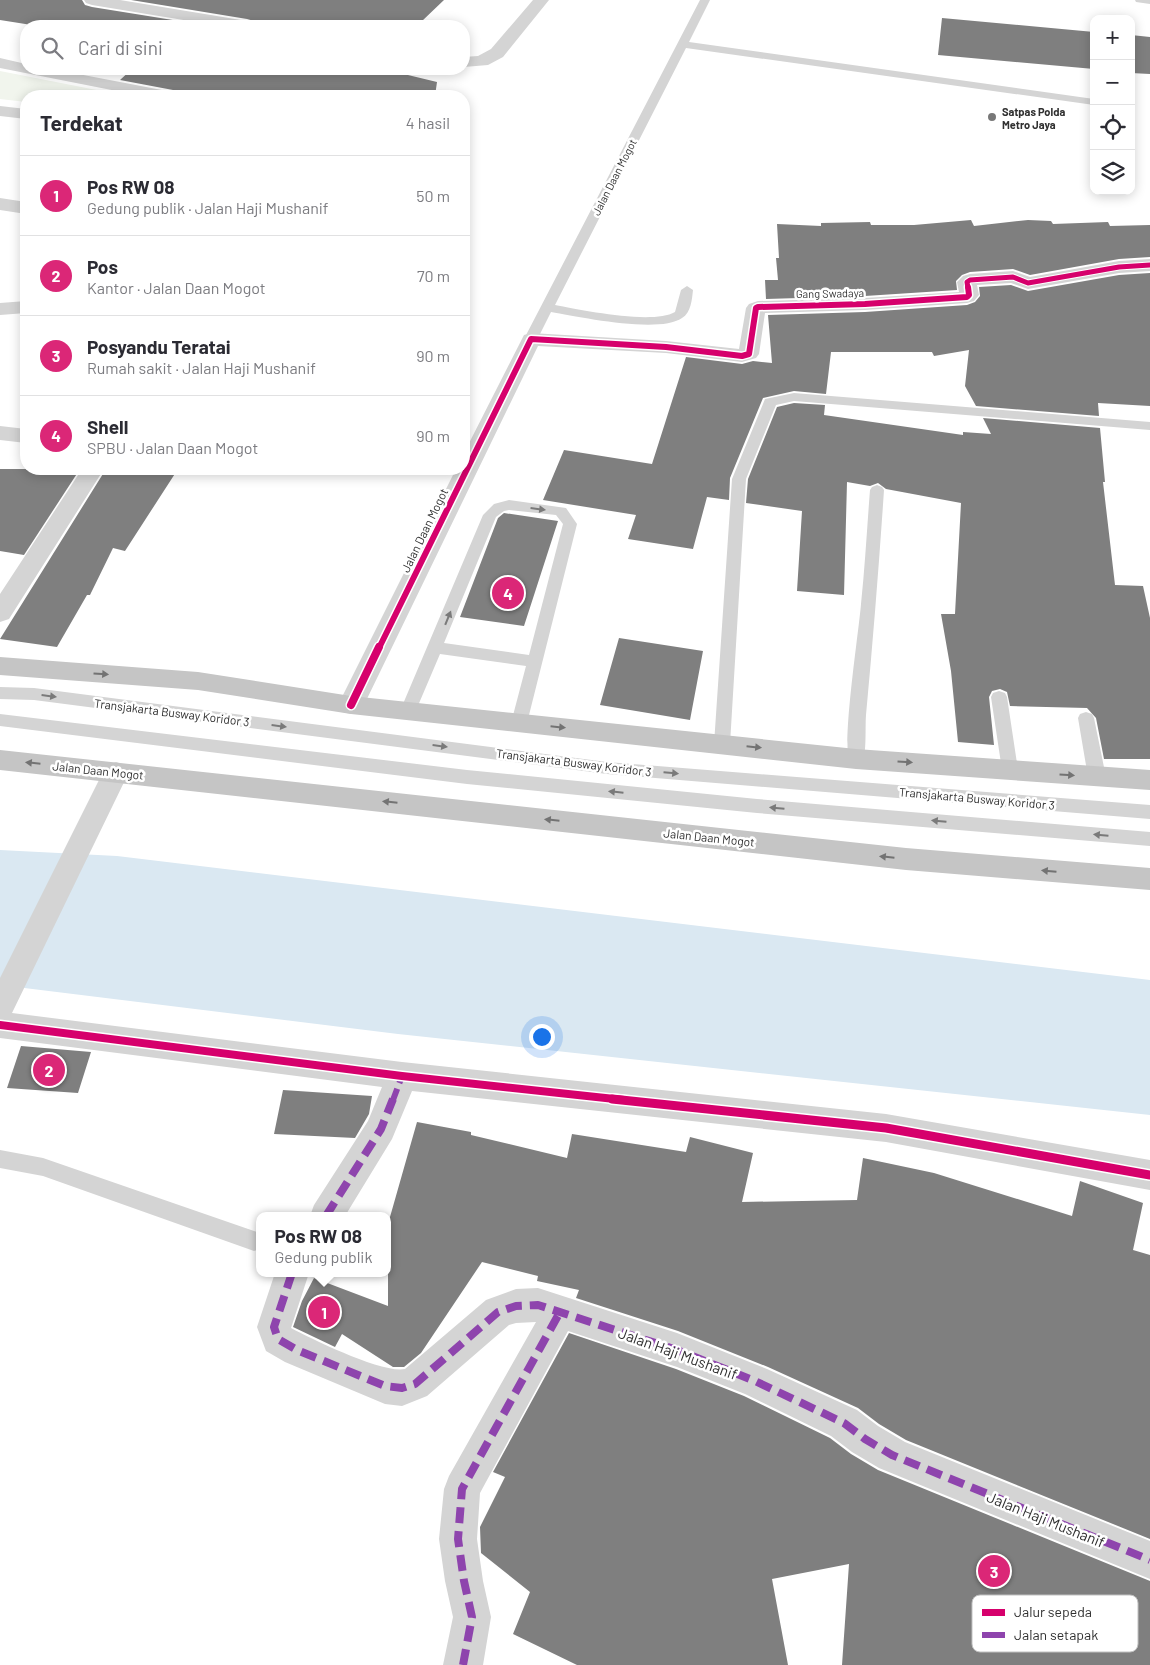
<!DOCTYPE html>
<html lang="id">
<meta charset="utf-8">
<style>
body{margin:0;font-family:Barlow,sans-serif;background:#f7f7f7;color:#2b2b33}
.controls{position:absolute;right:15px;top:15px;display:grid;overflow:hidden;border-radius:10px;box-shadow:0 2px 12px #0003}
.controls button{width:45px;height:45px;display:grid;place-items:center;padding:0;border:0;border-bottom:1px solid #e1e1e2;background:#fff;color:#2b2b33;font:25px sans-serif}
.you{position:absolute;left:541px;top:1036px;width:18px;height:18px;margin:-12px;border:4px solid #fff;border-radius:50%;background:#1a73e8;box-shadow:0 0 0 8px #1a73e833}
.badge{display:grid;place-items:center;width:32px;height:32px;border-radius:50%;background:#db2777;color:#fff;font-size:16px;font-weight:700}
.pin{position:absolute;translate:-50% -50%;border:2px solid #fff;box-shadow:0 1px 5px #0006}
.popup{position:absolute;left:256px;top:1212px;width:135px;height:65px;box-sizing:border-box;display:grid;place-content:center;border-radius:10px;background:#fff;filter:drop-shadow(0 1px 4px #0005);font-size:16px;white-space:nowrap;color:#7c7c81}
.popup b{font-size:19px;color:#2b2b33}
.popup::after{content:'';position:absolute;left:50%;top:100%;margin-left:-10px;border:10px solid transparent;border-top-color:#fff}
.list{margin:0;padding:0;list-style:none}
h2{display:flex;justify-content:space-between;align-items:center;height:65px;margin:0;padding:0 20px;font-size:21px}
h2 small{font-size:16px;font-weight:400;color:#7c7c81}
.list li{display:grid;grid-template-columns:32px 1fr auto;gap:15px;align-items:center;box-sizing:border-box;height:80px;padding:0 20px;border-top:1px solid #e1e1e2}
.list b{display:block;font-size:19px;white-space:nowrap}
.list p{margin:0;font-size:16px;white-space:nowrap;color:#7c7c81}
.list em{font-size:16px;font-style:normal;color:#7c7c81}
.icon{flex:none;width:28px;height:28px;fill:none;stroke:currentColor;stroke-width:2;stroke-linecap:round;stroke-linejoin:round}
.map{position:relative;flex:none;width:1150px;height:1665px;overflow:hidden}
.search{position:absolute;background:#fff;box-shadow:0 2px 12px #0003;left:20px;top:20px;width:450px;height:55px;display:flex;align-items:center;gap:12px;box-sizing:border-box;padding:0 18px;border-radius:20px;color:#7c7c81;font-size:19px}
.panel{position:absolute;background:#fff;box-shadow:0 2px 12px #0003;left:20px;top:90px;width:450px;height:385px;border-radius:20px}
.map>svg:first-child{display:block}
.green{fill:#f1f5ed}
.water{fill:#dae8f2}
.building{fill:#7f7f7f}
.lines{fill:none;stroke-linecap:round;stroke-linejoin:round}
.service{fill:#d4d4d4;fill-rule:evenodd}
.minor{fill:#d4d4d4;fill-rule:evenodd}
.trunk{fill:#c5c5c5;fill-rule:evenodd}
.quiet-far1{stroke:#8e44ad;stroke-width:6;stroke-dasharray:12 6;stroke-linecap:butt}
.quiet{stroke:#8e44ad;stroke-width:8;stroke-dasharray:16 8;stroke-linecap:butt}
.cycleway-far3-casing{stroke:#fff;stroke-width:7}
.cycleway-far2-casing{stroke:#fff;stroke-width:9}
.cycleway-far1-casing{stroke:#fff;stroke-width:11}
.cycleway-casing{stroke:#fff;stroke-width:12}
.cycleway-far3{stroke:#d6006c;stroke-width:5}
.cycleway-far2{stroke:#d6006c;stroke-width:6}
.cycleway-far1{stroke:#d6006c;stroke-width:8}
.cycleway{stroke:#d6006c;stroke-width:9}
.oneway{fill:#7a7a7a}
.oneway2{fill:#737373}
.poi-dot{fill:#787878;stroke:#fff;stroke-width:2}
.labels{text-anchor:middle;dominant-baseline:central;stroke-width:5;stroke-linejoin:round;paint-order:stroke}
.far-poi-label{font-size:11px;font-weight:bold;fill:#303030;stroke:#fff;text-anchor:start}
.far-street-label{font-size:11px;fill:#303030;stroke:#fff}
.street-label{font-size:12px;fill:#303030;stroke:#fff}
.near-street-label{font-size:15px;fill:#303030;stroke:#fff}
.key{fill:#fff;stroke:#c1c1c1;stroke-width:1}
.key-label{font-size:14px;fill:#303030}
</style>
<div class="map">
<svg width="1150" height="1665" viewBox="0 0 1150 1665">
<rect width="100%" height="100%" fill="#fff"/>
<path class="green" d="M0,71L127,96H26V102L0,99Z"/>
<path class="water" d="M0,850L117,856L1150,980V1115L398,1034L0,985Z"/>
<path class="building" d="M0,0H82L85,5L92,7L210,26H38L0,20Z
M131,0H444L422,21L427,22L423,26H257L254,21L247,19Z
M942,18L1094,32V69L938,55Z
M1131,35L1150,37V74L1131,73Z
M129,69H383L437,82L435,96H178L173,90L120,80L132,69Z
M971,220L974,226L1028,220L1051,221L1053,224L1108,222L1110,226L1150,225V257L1119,259L1030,275L1013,269L970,272L962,275L956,281L957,290L865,296L766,299L765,280H778L776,258H779L777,224L821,226V223L870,222L871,225H914Z
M1150,273V406L1098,403L1099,416L976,406L965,386L969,350L934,356L932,352H831L826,394L794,391L763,398L730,478L729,500L707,497L693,549L628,539L636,515L543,500L564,450L652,464L686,357L742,364L753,361L772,363L768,315L865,312L967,305L975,302L980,296L979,287L1011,285L1028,291L1119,275Z
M794,403L825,405L824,415L963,435V432L991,434L983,418L1100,428L1105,482H1103L1115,585L1143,586L1150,618V759H1104L1096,718L1087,708L1010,706L1007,692L1000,689L992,691L989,697L994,745L958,742L951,671L941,614H955L961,503L886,489L878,483L870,486L847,482L844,595L797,591L802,511L746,503L748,479L777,407Z
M0,469H80L24,555L0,551Z
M106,469H178L125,551L113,548L90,595H87L57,647L0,639Z
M504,513L558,521L524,626L460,617L498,518Z
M619,638L703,651L690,720L600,705Z
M21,1046L91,1052L78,1093L7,1088Z
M283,1090L372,1096L369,1114L355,1138L274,1134Z
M417,1122L471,1132V1135L567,1158L572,1134L686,1152L690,1137L753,1153L742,1202L857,1200L863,1158L934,1173L1072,1216L1080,1181L1143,1203L1133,1250L1150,1255V1539L906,1440L879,1424L858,1408L768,1367L678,1331L576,1298L579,1290L537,1281L538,1276L482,1262L421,1353L404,1367H393L342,1334L335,1347L293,1327L302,1301L314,1278L388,1306V1224Z
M569,1333L676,1369L744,1396L830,1438L851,1454L878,1470L1150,1581V1665H842L849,1564L772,1579L788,1665H577L513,1634L530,1592L481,1553L480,1527L505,1477L493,1472Z"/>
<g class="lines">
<path class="service" d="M700,0H710L689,42L1094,99V105L686,48L555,305C582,310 652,325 675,312L681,290L687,286L693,290C692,299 691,313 682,318C659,334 580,317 551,312L536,342H526L524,339Z
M1135,0H1150V4L1136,2Z
M794,393L1150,422V430L794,401L776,405L746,479L730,744L728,748L722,750L716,748L714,744L732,479L765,399Z
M877,485L882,487L884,490C879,565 873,640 866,715C865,727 867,753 862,764L856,765L850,764C841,747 859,631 861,604C865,566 867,528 870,490L872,487Z
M509,500L566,508L577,524L527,723L525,727L519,729L513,727L511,723L526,666L440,654L414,715L408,717L402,715L400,711L483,515L494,504ZM509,510L556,515L563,524L529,655L444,643L496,517L504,511Z
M0,687L34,688L607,762L1150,805V819L607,774L34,700L0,699Z
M999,691L1005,693L1007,697L1018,770L1016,775L1010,776L1004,775L1002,770L991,697L993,693Z
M1086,712L1092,714L1094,718L1106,777L1103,782L1097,784L1091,782L1088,777L1078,718L1080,714Z
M0,714L467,770L757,799L1150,832V846L757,813L467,784L0,726Z
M0,1150L43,1158L254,1231L260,1233V1249L254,1251L43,1176L0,1168Z"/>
<path class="minor" d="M84,0H120L247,21L253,23L255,26H220L92,5L86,3Z
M533,0H549L503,57L488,65L464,67V57L478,56L491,49Z
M0,58L26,64V69H52L167,91L173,92L176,96H142L0,68Z
M0,106L26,109V119L0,116Z
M0,198L26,202V214L0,210Z
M1150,259V271L1119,273L1028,289L1011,283L977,285L979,295L974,301L967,303L865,310L765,313L759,354L756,358L742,362L666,353L538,346L364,705L360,712L351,714L342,712L338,705L456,469H464V453L524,335L531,333L666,341L739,349L746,308L749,304L758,301L865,298L959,292L957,282L963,276L970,274L1013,271L1030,277L1119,261Z
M26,301V313L0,315V303Z
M0,426L26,429V443L0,440Z
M82,469H104L9,619L0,622V594Z
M116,762L125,765L129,772L12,1013L402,1062L886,1114L1150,1160V1190L886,1142L412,1091L392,1139L345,1216H310L314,1205L368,1121L382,1087L0,1038V978L103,772L107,765Z
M275,1273H309L291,1328C312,1339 383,1374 405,1369L486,1300L516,1289L538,1288L677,1333L767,1369L857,1410L878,1426L905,1442L1150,1541V1579L879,1468L852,1452L831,1436L745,1394L677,1367L568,1331L480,1493L477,1539L483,1581L491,1617L483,1665H443L453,1617L445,1581L439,1539L444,1489L449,1476L536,1322L516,1323L509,1325L427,1396L402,1406L385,1404L285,1362L266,1351L257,1327Z"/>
<path class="trunk" d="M0,657L198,672L351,696L856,749L1150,770V790L856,769L351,714L198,690L0,675Z
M0,750L906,848L1150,868V890L906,870L0,770Z"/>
<path class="quiet-far1" d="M393,1100L402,1076"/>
<path class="quiet" d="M326,1216L381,1129L393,1099
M292,1273L274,1327L278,1339L297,1350L385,1386L402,1388L415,1384L498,1312L516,1306L538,1305L677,1350L755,1381L844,1423L865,1439L892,1455L1150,1560
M463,1665L472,1617L464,1581L458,1539L462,1489L560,1312"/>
<defs>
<path id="cycleway-far3" d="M968,288L967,282L970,280L1013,277L1028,283L1119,267L1150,265"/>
<path id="cycleway-far2" d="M379,648L531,339L666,347L742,356L749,354L756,308L758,307L865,304L967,297L969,295L968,287"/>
<path id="cycleway-far1" d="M351,705L379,647
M0,1025L402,1076L624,1100"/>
<path id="cycleway" d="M612,1099L886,1128L1150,1175"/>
</defs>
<use href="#cycleway-far3" class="cycleway-far3-casing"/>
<use href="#cycleway-far2" class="cycleway-far2-casing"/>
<use href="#cycleway-far1" class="cycleway-far1-casing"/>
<use href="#cycleway" class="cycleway-casing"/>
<use href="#cycleway-far3" class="cycleway-far3"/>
<use href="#cycleway-far2" class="cycleway-far2"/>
<use href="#cycleway-far1" class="cycleway-far1"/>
<use href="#cycleway" class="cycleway"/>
</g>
<defs><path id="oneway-solid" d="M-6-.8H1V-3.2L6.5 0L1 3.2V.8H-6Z" transform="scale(1.25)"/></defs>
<g class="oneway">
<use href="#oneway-solid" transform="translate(538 509) rotate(7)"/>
<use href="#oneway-solid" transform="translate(448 618) rotate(-68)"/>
<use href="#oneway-solid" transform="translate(49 696) rotate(7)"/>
<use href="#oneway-solid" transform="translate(279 726) rotate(7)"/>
<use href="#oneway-solid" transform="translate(440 746) rotate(7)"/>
<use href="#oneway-solid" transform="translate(671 773) rotate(5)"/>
<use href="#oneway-solid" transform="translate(616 792) rotate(-174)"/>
<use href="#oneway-solid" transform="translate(777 808) rotate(-175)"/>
<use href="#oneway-solid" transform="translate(939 821) rotate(-175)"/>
<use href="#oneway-solid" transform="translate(1101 835) rotate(-175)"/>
</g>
<g class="oneway2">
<use href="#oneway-solid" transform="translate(101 674) rotate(4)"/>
<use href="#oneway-solid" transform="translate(558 727) rotate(6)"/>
<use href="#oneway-solid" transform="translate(754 747) rotate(6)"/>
<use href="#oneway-solid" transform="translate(905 762) rotate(4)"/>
<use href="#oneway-solid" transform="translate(33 763) rotate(-174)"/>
<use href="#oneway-solid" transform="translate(1067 775) rotate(4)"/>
<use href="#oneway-solid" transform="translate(390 802) rotate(-174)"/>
<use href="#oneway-solid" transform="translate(552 820) rotate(-174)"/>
<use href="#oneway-solid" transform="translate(887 857) rotate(-174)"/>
<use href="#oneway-solid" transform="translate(1049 871) rotate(-175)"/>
</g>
<circle class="poi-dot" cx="992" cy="117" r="5"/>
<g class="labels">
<g class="far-poi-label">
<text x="1002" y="111">Satpas Polda<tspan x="1002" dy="13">Metro Jaya</tspan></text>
</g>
<g class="far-street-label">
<text transform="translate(614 177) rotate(-63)">Jalan Daan Mogot</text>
<text transform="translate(830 293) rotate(-1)">Gang Swadaya</text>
</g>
<g class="street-label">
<text transform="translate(424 530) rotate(-64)">Jalan Daan Mogot</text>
<text transform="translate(172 712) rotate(7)">Transjakarta Busway Koridor 3</text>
<text transform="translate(574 762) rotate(7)">Transjakarta Busway Koridor 3</text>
<text transform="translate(98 770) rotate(6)">Jalan Daan Mogot</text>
<text transform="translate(977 798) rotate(5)">Transjakarta Busway Koridor 3</text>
<text transform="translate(709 837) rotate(6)">Jalan Daan Mogot</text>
</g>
<g class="near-street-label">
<text transform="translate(678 1353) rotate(20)">Jalan Haji Mushanif</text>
<text transform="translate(1046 1519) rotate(22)">Jalan Haji Mushanif</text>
</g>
</g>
<rect x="972" y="1595" width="166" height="57" rx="8" class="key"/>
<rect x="982" y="1609" width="23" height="7" fill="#d6006c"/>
<rect x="982" y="1632" width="23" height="6" fill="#8e44ad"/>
<g class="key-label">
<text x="1014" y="1617">Jalur sepeda</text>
<text x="1014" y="1640">Jalan setapak</text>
</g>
</svg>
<div class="controls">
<button>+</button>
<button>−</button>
<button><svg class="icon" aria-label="locate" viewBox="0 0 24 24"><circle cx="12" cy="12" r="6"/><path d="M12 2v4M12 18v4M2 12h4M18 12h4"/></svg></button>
<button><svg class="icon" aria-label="layers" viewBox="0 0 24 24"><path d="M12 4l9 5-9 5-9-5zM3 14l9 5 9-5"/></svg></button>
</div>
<div class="you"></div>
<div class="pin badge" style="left:324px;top:1312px">1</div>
<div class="popup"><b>Pos RW 08</b>Gedung publik</div>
<div class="pin badge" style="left:49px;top:1070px">2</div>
<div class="pin badge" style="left:994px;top:1571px">3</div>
<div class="pin badge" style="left:508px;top:593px">4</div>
<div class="search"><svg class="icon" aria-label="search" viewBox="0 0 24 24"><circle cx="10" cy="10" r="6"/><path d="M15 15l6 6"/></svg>Cari di sini</div>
<section class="panel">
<h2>Terdekat<small>4 hasil</small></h2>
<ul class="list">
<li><span class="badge">1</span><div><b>Pos RW 08</b><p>Gedung publik · Jalan Haji Mushanif</p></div><em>50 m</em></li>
<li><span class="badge">2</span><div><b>Pos</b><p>Kantor · Jalan Daan Mogot</p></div><em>70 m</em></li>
<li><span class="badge">3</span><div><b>Posyandu Teratai</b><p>Rumah sakit · Jalan Haji Mushanif</p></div><em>90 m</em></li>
<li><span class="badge">4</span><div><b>Shell</b><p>SPBU · Jalan Daan Mogot</p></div><em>90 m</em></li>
</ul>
</section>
</div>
